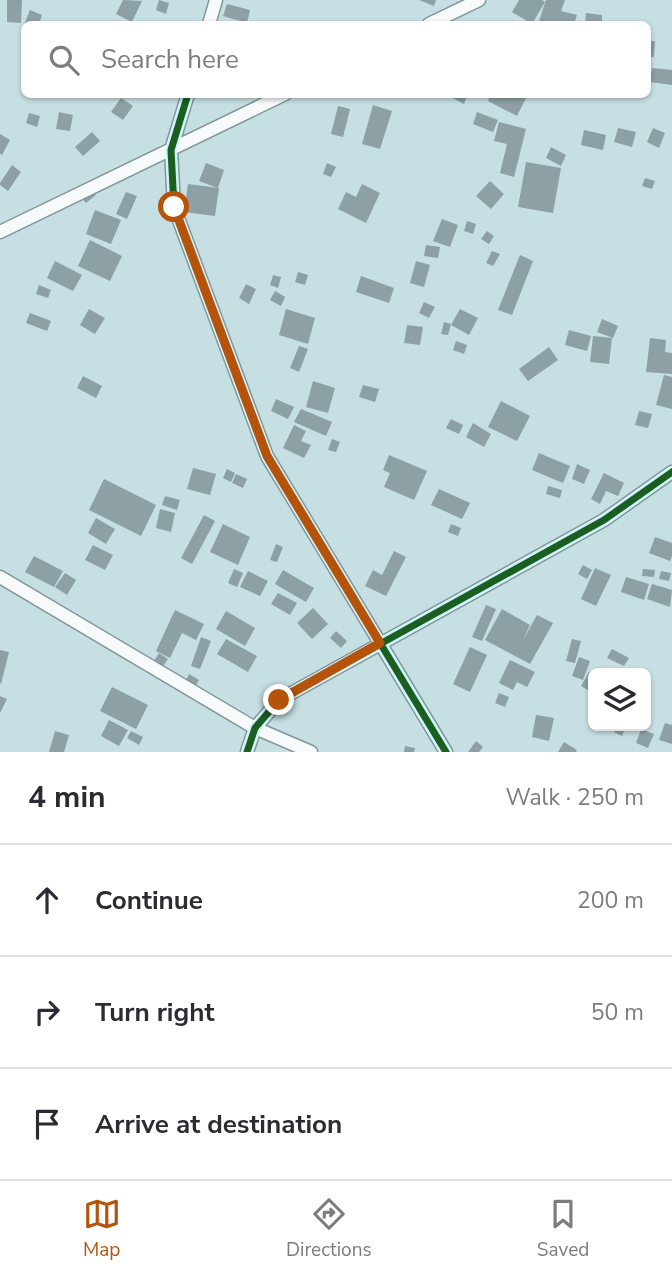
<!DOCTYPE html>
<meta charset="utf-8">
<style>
body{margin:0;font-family:"Nunito Sans",sans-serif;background:#f2f2f3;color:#2b2b33}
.controls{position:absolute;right:21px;bottom:21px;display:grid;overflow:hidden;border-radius:10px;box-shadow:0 2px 5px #0004}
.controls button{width:63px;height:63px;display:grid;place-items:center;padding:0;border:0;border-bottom:2px solid #e1e1e2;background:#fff;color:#2b2b33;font:35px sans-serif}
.stop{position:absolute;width:21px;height:21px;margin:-16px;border:5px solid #b45309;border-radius:50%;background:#fff}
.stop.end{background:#b45309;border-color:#fff;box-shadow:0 2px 7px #0008}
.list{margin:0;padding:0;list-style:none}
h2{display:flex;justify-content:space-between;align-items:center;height:91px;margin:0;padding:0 28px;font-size:30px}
h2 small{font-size:23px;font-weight:400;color:#7c7c81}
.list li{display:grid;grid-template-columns:46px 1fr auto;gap:21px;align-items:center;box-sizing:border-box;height:112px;padding:0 28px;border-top:2px solid #e1e1e2}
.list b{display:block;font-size:26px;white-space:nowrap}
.list em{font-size:23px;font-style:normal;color:#7c7c81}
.icon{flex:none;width:38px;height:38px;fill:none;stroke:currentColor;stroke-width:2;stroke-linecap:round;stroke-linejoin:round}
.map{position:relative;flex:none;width:672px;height:752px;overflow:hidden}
.search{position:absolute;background:#fff;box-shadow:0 2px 5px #0004;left:21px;right:21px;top:21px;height:77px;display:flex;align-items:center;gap:18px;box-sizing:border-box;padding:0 24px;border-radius:10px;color:#7c7c81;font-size:26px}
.sheet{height:427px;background:#fff}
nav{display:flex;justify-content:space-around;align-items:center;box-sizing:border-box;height:98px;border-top:2px solid #e1e1e2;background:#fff;font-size:19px;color:#7c7c81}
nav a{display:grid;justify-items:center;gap:4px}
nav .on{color:#b45309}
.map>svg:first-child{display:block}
.building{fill:#8da0a3}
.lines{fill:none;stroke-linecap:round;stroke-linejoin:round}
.minor-casing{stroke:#829598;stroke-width:15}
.minor{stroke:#f6fafb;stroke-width:12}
.cycleway-casing{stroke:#c7f5fd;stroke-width:11}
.cycleway{stroke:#1b5e20;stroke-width:7}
.route{stroke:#b45309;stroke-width:9}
</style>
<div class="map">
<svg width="672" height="752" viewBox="0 0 672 752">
<rect width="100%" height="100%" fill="#c6dfe3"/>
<path class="building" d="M7,0H22L21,23L7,22Z
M123,0L142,1L132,22L116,14Z
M159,0L169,3L166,14L156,10Z
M419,0H436L434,6Z
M519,0H542L545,2L532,24L512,12Z
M546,0H565L561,11L577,15L574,24H538Z
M227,4L250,10L247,23L223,16Z
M30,10L42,15L39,24H24V33L21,32Z
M586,13L602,15V24H585Z
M648,41H655L654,57H648Z
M652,68L672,70V85L650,82Z
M445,94H468L464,104Z
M491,94H528L517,116L488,101Z
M121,98L133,106L123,120L111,112Z
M373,105L392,111L380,149L362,144Z
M338,106L350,109L343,137L331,134Z
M59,112L73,115L70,131L56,129Z
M477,112L498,120L493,132L473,124Z
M29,113L40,116L37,127L26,123Z
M499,122L526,129L514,177L500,173L507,144L494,141Z
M618,128L636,132L632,147L614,142Z
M653,128L665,133L659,148L647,142Z
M584,130L606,135L603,150L581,145Z
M92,132L100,141L83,156L75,147Z
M0,134L10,140L2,155L0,154Z
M551,147L566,155L561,166L546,158Z
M526,162L561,168L553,213L518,207Z
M206,163L224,170L218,188L199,181Z
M327,163L336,167L331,177L323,174Z
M12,165L21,172L8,191L0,185V183Z
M645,178L655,181L652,189L642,186Z
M490,181L504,194L491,209L476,196Z
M188,184L219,188L215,216L184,212Z
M362,184L380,193L366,223L338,209L346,192L356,197Z
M88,187L96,195L86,203L79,195Z
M126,192L137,196L127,219L116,214Z
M95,210L121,220L111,244L86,234Z
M442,219L458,225L450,247L433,241Z
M467,221L476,224L473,234L464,231Z
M487,231L494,236L489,244L481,239Z
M90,240L122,256L110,281L78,266Z
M426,245L440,247L438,258L424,256Z
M492,251L500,254L493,266L486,263Z
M520,255L533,261L512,315L498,310Z
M55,261L82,275L73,291L47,278Z
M416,261L430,265L424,287L410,283Z
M298,272L308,275L305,285L295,282Z
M273,275L281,277L278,288L270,285Z
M361,276L394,288L389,303L356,292Z
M246,284L256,289L249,304L239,298Z
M39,285L51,290L48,298L36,294Z
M275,291L285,297L281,306L270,300Z
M424,302L435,307L429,318L419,313Z
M89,309L105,318L95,334L80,325Z
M286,309L315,318L308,344L279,335Z
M460,309L478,318L469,335L451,325Z
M30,313L51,321L47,331L26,323Z
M602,319L618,326L613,338L597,332Z
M444,322L451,324L448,335L441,334Z
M407,325L423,327L420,345L404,343Z
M569,330L591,336L587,351L565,345Z
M593,336L612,338L609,364L590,362Z
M650,338L666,340L665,352L672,353V374L646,372Z
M456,341L467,345L464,354L453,350Z
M299,346L308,349L299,372L290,368Z
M549,347L558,360L528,381L519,369Z
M664,375L672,377V409L656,405Z
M83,376L102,386L96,398L77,388Z
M313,381L335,388L328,413L306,407Z
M363,385L379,389L375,402L359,397Z
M276,399L294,407L288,419L271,411Z
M501,401L530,416L517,441L488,427Z
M301,409L332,422L326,436L294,422Z
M639,411L652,414L648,428L635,425Z
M451,419L463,425L459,434L446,428Z
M473,423L491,434L484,447L466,437Z
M294,425L306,431L301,441L311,445L304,458L283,448Z
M332,439L340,442L336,452L328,450Z
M539,453L570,466L563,483L532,470Z
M389,455L427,471L414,500L384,487L390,473L383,470Z
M577,464L590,470L584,484L572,479Z
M193,468L216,474L210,495L187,489Z
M227,469L235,473L231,482L223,478Z
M604,473L624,483L618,496L606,491L600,504L591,499Z
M236,474L247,479L243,488L232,483Z
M104,479L156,505L141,536L89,510Z
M548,486L562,490L560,498L546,494Z
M439,489L470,503L462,519L431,505Z
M165,496L180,500L177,510L162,505Z
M160,509L175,513L171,532L156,528Z
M204,515L215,521L192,564L181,558Z
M96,518L115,529L106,544L88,533Z
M223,524L250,537L238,565L210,552Z
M451,524L461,528L458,536L448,532Z
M655,537L672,543V556L670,561L649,553Z
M276,544L283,547L277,562L270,560Z
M93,545L113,555L105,570L85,560Z
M394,551L406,557L386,596L365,586L373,570L382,575Z
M34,556L63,571L54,587L25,572Z
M583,565L592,570L587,579L578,574Z
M595,568L611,575L596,606L581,599Z
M234,569L243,573L237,587L228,583Z
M643,569L655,570L654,577L642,576Z
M283,570L314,588L306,602L275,584Z
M248,571L268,581L260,596L240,587Z
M661,571L671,573L669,581L659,579Z
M65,573L76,580L67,595L55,587Z
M626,577L649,584L644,600L621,592Z
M652,584L672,590L670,607L647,599Z
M278,593L297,603L290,615L271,604Z
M486,605L496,609L482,641L472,637Z
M313,608L328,624L312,639L297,623Z
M502,609L530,625L523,640L537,615L553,623L530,664L485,640Z
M175,610L204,624L196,640L182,633L170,658L156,651Z
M226,611L255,628L245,646L216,629Z
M336,631L347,641L341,648L330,638Z
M201,637L211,641L200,669L191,666Z
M226,639L257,656L248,672L217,654Z
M572,639L581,641L575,663L566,661Z
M470,647L487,655L470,692L453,684Z
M612,649L629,658L624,666L607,658Z
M0,650L9,652L1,684L0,683Z
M159,653L168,659L161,669L152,664Z
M579,657L590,661L583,680L572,676Z
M510,660L535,672L527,687L517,682L513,690L499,683Z
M589,672L593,674V693L581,686Z
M189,674L199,680L194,689L184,684Z
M112,687L148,705L136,729L100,711Z
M499,693L509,697L505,707L495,703Z
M0,696L7,699L0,713Z
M536,715L554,718L549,741L532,737Z
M109,720L128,730L119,746L101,736Z
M665,723L672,725V744L659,740Z
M617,726H626L622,736L614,732Z
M641,729L654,734L648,748L636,743Z
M55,731L69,735L64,752H49Z
M131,731L143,737L139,745L127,738Z
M476,741L483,747L479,752H468Z
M564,742L577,750L576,752H558Z
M405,746L415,748L414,752H404Z"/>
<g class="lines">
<defs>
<path id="minor" d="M209,24L216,0
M429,24L479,0
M188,94L171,150L174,207L267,456L446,752
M0,232L285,94
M0,577L255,728L311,752
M247,752L255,728L279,700L604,520L672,472"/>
</defs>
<use href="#minor" class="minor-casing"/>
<use href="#minor" class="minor"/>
<defs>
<path id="cycleway" d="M188,94L171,150L174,207L267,456L446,752
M247,752L255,728L279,700L604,520L672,472"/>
</defs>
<use href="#cycleway" class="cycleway-casing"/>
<use href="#cycleway" class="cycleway"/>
</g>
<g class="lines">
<path class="route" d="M174,207L267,456L380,643L279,700"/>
</g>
</svg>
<div class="controls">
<button><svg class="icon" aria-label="layers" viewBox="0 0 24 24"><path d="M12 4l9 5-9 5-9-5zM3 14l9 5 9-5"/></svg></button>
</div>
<div class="stop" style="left:174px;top:207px"></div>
<div class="stop end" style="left:279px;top:700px"></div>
<div class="search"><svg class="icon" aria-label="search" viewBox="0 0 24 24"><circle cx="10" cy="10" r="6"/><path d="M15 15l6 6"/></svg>Search here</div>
</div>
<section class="sheet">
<h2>4 min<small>Walk · 250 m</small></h2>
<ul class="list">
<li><svg class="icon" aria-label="ahead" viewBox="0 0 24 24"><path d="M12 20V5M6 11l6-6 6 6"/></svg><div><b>Continue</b></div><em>200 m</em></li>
<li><svg class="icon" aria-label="right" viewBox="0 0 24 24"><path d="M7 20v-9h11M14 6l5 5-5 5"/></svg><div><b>Turn right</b></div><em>50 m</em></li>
<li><svg class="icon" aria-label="arrive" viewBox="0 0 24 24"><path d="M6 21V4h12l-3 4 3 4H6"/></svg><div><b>Arrive at destination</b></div></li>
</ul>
</section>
<nav>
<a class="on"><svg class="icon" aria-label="map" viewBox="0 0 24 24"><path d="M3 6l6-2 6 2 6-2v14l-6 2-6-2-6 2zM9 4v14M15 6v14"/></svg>Map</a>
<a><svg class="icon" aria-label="directions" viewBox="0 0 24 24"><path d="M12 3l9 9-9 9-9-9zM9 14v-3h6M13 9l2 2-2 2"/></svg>Directions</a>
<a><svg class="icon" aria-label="saved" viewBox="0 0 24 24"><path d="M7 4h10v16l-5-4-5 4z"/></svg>Saved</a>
</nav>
